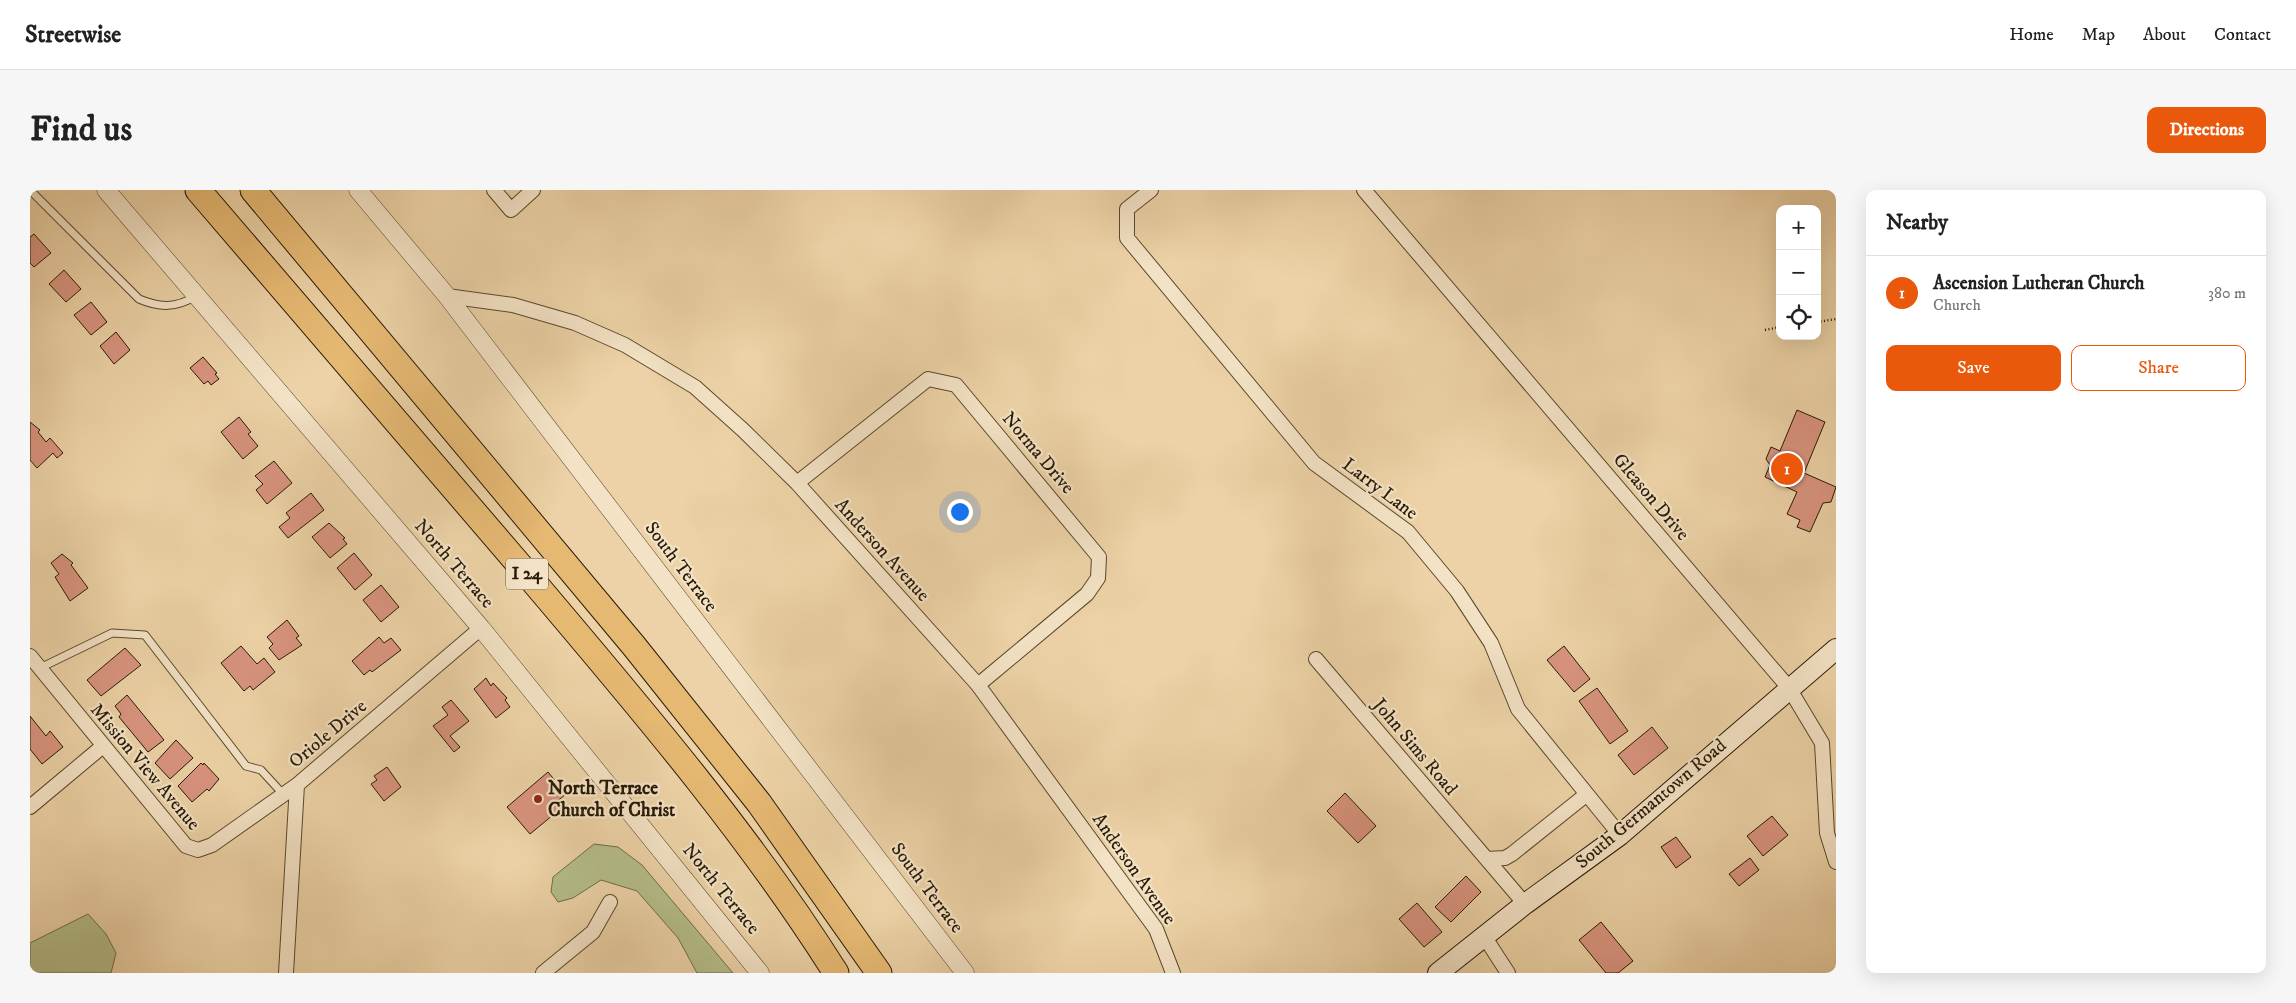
<!DOCTYPE html>
<meta charset="utf-8">
<style>
body{margin:0;font-family:"IM FELL DW Pica",serif;background:#f6f6f6;color:#222}
.controls{position:absolute;right:15px;top:15px;display:grid;overflow:hidden;border-radius:10px;box-shadow:0 5px 20px #0002}
.controls button{width:45px;height:45px;display:grid;place-items:center;padding:0;border:0;border-bottom:1px solid #e0e0e0;background:#fff;color:#222;font:25px sans-serif}
.you{position:absolute;left:929px;top:321px;width:18px;height:18px;margin:-12px;border:4px solid #fff;border-radius:50%;background:#1a73e8;box-shadow:0 0 0 8px #1a73e833}
.badge{display:grid;place-items:center;width:32px;height:32px;border-radius:50%;background:#ea580c;color:#fff;font-size:16px;font-weight:700}
.pin{position:absolute;translate:-50% -50%;border:2px solid #fff;box-shadow:0 1px 5px #0006}
.list{margin:0;padding:0;list-style:none}
h2{display:flex;justify-content:space-between;align-items:center;height:65px;margin:0;padding:0 20px;font-size:21px}
h2 small{font-size:16px;font-weight:400;color:#767676}
.list li{display:grid;grid-template-columns:32px 1fr auto;gap:15px;align-items:center;box-sizing:border-box;height:75px;padding:0 20px;border-top:1px solid #e0e0e0}
.list b{display:block;font-size:19px;white-space:nowrap}
.list p{margin:0;font-size:16px;white-space:nowrap;color:#767676}
.list em{font-size:16px;font-style:normal;color:#767676}
.actions{display:flex;gap:10px;padding:15px 20px}
.actions a{flex:1;padding:11px 0;border:1px solid #ea580c;border-radius:10px;text-align:center;font-size:18px;color:#ea580c}
.actions .main{background:#ea580c;color:#fff}
.icon{flex:none;width:28px;height:28px;fill:none;stroke:currentColor;stroke-width:2;stroke-linecap:round;stroke-linejoin:round}
.map{position:relative;flex:none;width:1806px;height:783px;overflow:hidden;border-radius:10px}
header{display:flex;align-items:center;gap:30px;box-sizing:border-box;height:70px;padding:0 25px;background:#fff;border-bottom:1px solid #e0e0e0}
header strong{font-size:24px}
nav{display:flex;gap:28px;margin-inline-start:auto;font-size:18px}
.intro{display:flex;align-items:center;justify-content:space-between;box-sizing:border-box;height:120px;padding:0 30px}
h1{margin:0;font-size:35px}
.button{padding:12px 22px;border-radius:10px;background:#ea580c;color:#fff;font-size:18px;font-weight:700}
main{display:flex;gap:30px;padding:0 30px}
aside{flex:1;background:#fff;border-radius:10px;box-shadow:0 5px 20px #0002}
.map>svg:first-child{display:block}
.green{fill:#b4bd89;stroke:#6e6c48}
.building{fill:#d9947f;stroke:#281a06}
.lines{fill:none;stroke-linecap:round;stroke-linejoin:round}
.service-casing{stroke:#59482e;stroke-width:9}
.minor-casing{stroke:#59482e;stroke-width:16}
.tertiary-casing{stroke:#59482e;stroke-width:19}
.secondary-casing{stroke:#281a06;stroke-width:22}
.motorway-casing{stroke:#281a06;stroke-width:27}
.path{stroke:#281a06;stroke-width:2.5;stroke-dasharray:1 2.5;stroke-linecap:butt}
.service{stroke:#f3e2c5;stroke-width:7}
.minor{stroke:#f3e2c5;stroke-width:14}
.tertiary{stroke:#f3e2c5;stroke-width:18}
.secondary{stroke:#f3e2c5;stroke-width:20}
.motorway{stroke:#e6b973;stroke-width:25}
.poi-dot{fill:#8f2418;stroke:#f3e2c5;stroke-width:2}
.labels{text-anchor:middle;dominant-baseline:central;stroke-width:4.5;stroke-linejoin:round;paint-order:stroke}
.shield{fill:#f3e2c5;stroke:#65563f;stroke-width:1}
.shield-label{font-size:18px;font-weight:bold;fill:#281a06}
.street-label{font-size:19px;fill:#281a06;stroke:#f3e2c5}
.poi-label{font-size:19px;font-weight:bold;fill:#281a06;stroke:#f3e2c5;text-anchor:start}
</style>
<header>
<strong>Streetwise</strong>
<nav><a>Home</a><a>Map</a><a>About</a><a>Contact</a></nav>
</header>
<div class="intro"><h1>Find us</h1><a class="button">Directions</a></div>
<main>
<div class="map">
<svg width="1806" height="783" viewBox="0 0 1806 783">
<rect width="100%" height="100%" fill="#ecd2a6"/>
<filter id="stains"><feTurbulence type="fractalNoise" baseFrequency=".004" numOctaves="4"/><feColorMatrix values="0 0 0 0 .2 0 0 0 0 .09 0 0 0 0 .02 0 0 0 .5 -.17"/></filter>
<radialGradient id="worn" r=".72"><stop offset=".6" stop-color="#630" stop-opacity="0"/><stop offset="1" stop-color="#630" stop-opacity=".3"/></radialGradient>
<path class="green" d="M564,654L588,657L612,675L703,783H667L648,748L607,701L571,690L543,708L528,712L521,702L523,687Z
M58,724L76,744L86,763L81,783H0V753Z"/>
<path class="building" d="M4,44L21,63L4,77L0,73V47Z
M34,80L51,99L36,112L19,94Z
M61,112L77,132L61,145L44,125Z
M86,142L100,160L84,174L70,156Z
M173,167L187,183L185,184L189,189L181,195L178,191L174,194L160,178Z
M1767,220L1795,232L1774,283L1806,297L1801,312L1793,313L1780,342L1767,337L1770,330L1757,324L1767,302L1735,287L1740,275L1736,269L1741,257L1750,261Z
M209,227L221,242L218,244L228,256L213,269L191,242Z
M0,232L10,240L8,242L16,252L20,248L33,263L27,268L23,263L7,278L0,270Z
M244,271L262,293L237,314L226,300L233,294L225,286Z
M281,303L294,320L258,348L249,337L260,328L256,323Z
M299,333L315,348L313,349L317,354L300,368L282,347Z
M324,363L342,385L325,400L307,378Z
M32,364L43,373L41,375L58,398L40,411L25,387L29,384L21,373Z
M351,395L369,417L351,432L333,410Z
M257,430L269,446L266,448L272,455L249,470L239,458L243,454L237,447Z
M349,447L354,453L361,448L371,460L342,482L340,480L334,485L322,471Z
M211,456L227,474L234,468L245,482L223,500L220,496L214,501L191,473Z
M1534,456L1560,489L1544,502L1517,470Z
M95,458L111,475L71,506L57,490Z
M456,488L461,496L463,493L477,508L475,510L480,517L466,528L444,499Z
M1567,498L1598,541L1580,554L1549,511Z
M97,505L134,550L118,562L89,527L91,524L85,516Z
M421,510L439,531L420,546L430,557L424,562L403,536L418,525L412,517Z
M0,526L16,546L20,541L33,557L12,574L0,559Z
M1622,537L1638,558L1604,585L1588,565Z
M146,550L163,568L140,589L125,573Z
M171,573L173,575L174,573L189,589L179,601L177,599L162,612L148,596Z
M357,577L371,597L354,611L341,594L347,590L344,586Z
M518,582L536,604L524,614L529,620L500,644L477,617Z
M1315,603L1346,636L1328,653L1297,621Z
M1742,626L1758,645L1733,666L1717,646Z
M1646,647L1661,667L1646,678L1631,657Z
M1720,668L1729,680L1709,696L1699,684Z
M1436,686L1451,702L1421,732L1405,717Z
M1387,713L1412,742L1394,757L1369,729Z
M1571,732L1603,771L1588,783H1576L1549,750Z"/>
<g class="lines">
<defs>
<path id="service" d="M0,0L109,109C130,118 146,118 166,106
M10,478L82,443L115,445L216,576L231,580L253,604"/>
<path id="minor" d="M464,0L481,20L503,0
M1121,0L1097,19V48L1284,273L1378,342L1427,401L1461,453L1488,519L1590,645
M1334,0L1759,498L1792,553L1797,643L1806,672
M417,106L483,115L545,133L595,155L665,197L713,240L767,293L948,495L1126,739L1143,783
M767,293L898,189L926,195L1069,367L1068,388L1057,404L948,495
M0,466L156,656L168,660L182,655L267,595
M1286,469L1495,714
M0,617L73,556
M1457,669L1475,668L1482,664L1557,604
M1454,746L1478,783
M256,783L267,595L451,438
M513,783L563,742L580,712"/>
<path id="tertiary" d="M76,0L451,438L730,783
M328,0L417,106L935,783"/>
<path id="secondary" d="M1408,783L1495,714L1590,645L1806,459"/>
<path id="motorway" d="M168,0C276,126 384,252 492,378C601,507 716,640 806,783
M223,0L604,456L729,613L849,783"/>
</defs>
<use href="#service" class="service-casing"/>
<use href="#minor" class="minor-casing"/>
<use href="#tertiary" class="tertiary-casing"/>
<use href="#secondary" class="secondary-casing"/>
<use href="#motorway" class="motorway-casing"/>
<path class="path" d="M1787,132L1806,129
M1735,140L1750,137"/>
<use href="#service" class="service"/>
<use href="#minor" class="minor"/>
<use href="#tertiary" class="tertiary"/>
<use href="#secondary" class="secondary"/>
<use href="#motorway" class="motorway"/>
</g>
<circle class="poi-dot" cx="508" cy="609" r="5"/>
<g class="labels">
<rect class="shield" x="476" y="368.5" width="42" height="31" rx="4"/>
<g class="shield-label">
<text x="497" y="384">I 24</text>
</g>
<g class="street-label">
<text transform="translate(1008 263) rotate(50)">Norma Drive</text>
<text transform="translate(1350 299) rotate(37)">Larry Lane</text>
<text transform="translate(1621 307) rotate(50)">Gleason Drive</text>
<text transform="translate(852 360) rotate(48)">Anderson Avenue</text>
<text transform="translate(424 374) rotate(49)">North Terrace</text>
<text transform="translate(651 377) rotate(53)">South Terrace</text>
<text transform="translate(298 544) rotate(-40)">Oriole Drive</text>
<text transform="translate(1385 557) rotate(50)">John Sims Road</text>
<text transform="translate(115 577) rotate(50)">Mission View Avenue</text>
<text transform="translate(1621 614) rotate(-40)">South Germantown Road</text>
<text transform="translate(1104 679) rotate(55)">Anderson Avenue</text>
<text transform="translate(897 698) rotate(53)">South Terrace</text>
<text transform="translate(691 699) rotate(51)">North Terrace</text>
</g>
<g class="poi-label">
<text x="518" y="598">North Terrace<tspan x="518" dy="22">Church of Christ</tspan></text>
</g>
</g>
<rect width="100%" height="100%" filter="url(#stains)"/>
<rect width="100%" height="100%" fill="url(#worn)"/>
</svg>
<div class="controls">
<button>+</button>
<button>−</button>
<button><svg class="icon" aria-label="locate" viewBox="0 0 24 24"><circle cx="12" cy="12" r="6"/><path d="M12 2v4M12 18v4M2 12h4M18 12h4"/></svg></button>
</div>
<div class="you"></div>
<div class="pin badge" style="left:1757px;top:279px">1</div>
</div>
<aside>
<h2>Nearby<small></small></h2>
<ul class="list">
<li><span class="badge">1</span><div><b>Ascension Lutheran Church</b><p>Church</p></div><em>380 m</em></li>
</ul>
<div class="actions"><a class="main">Save</a><a>Share</a></div>
</aside>
</main>
